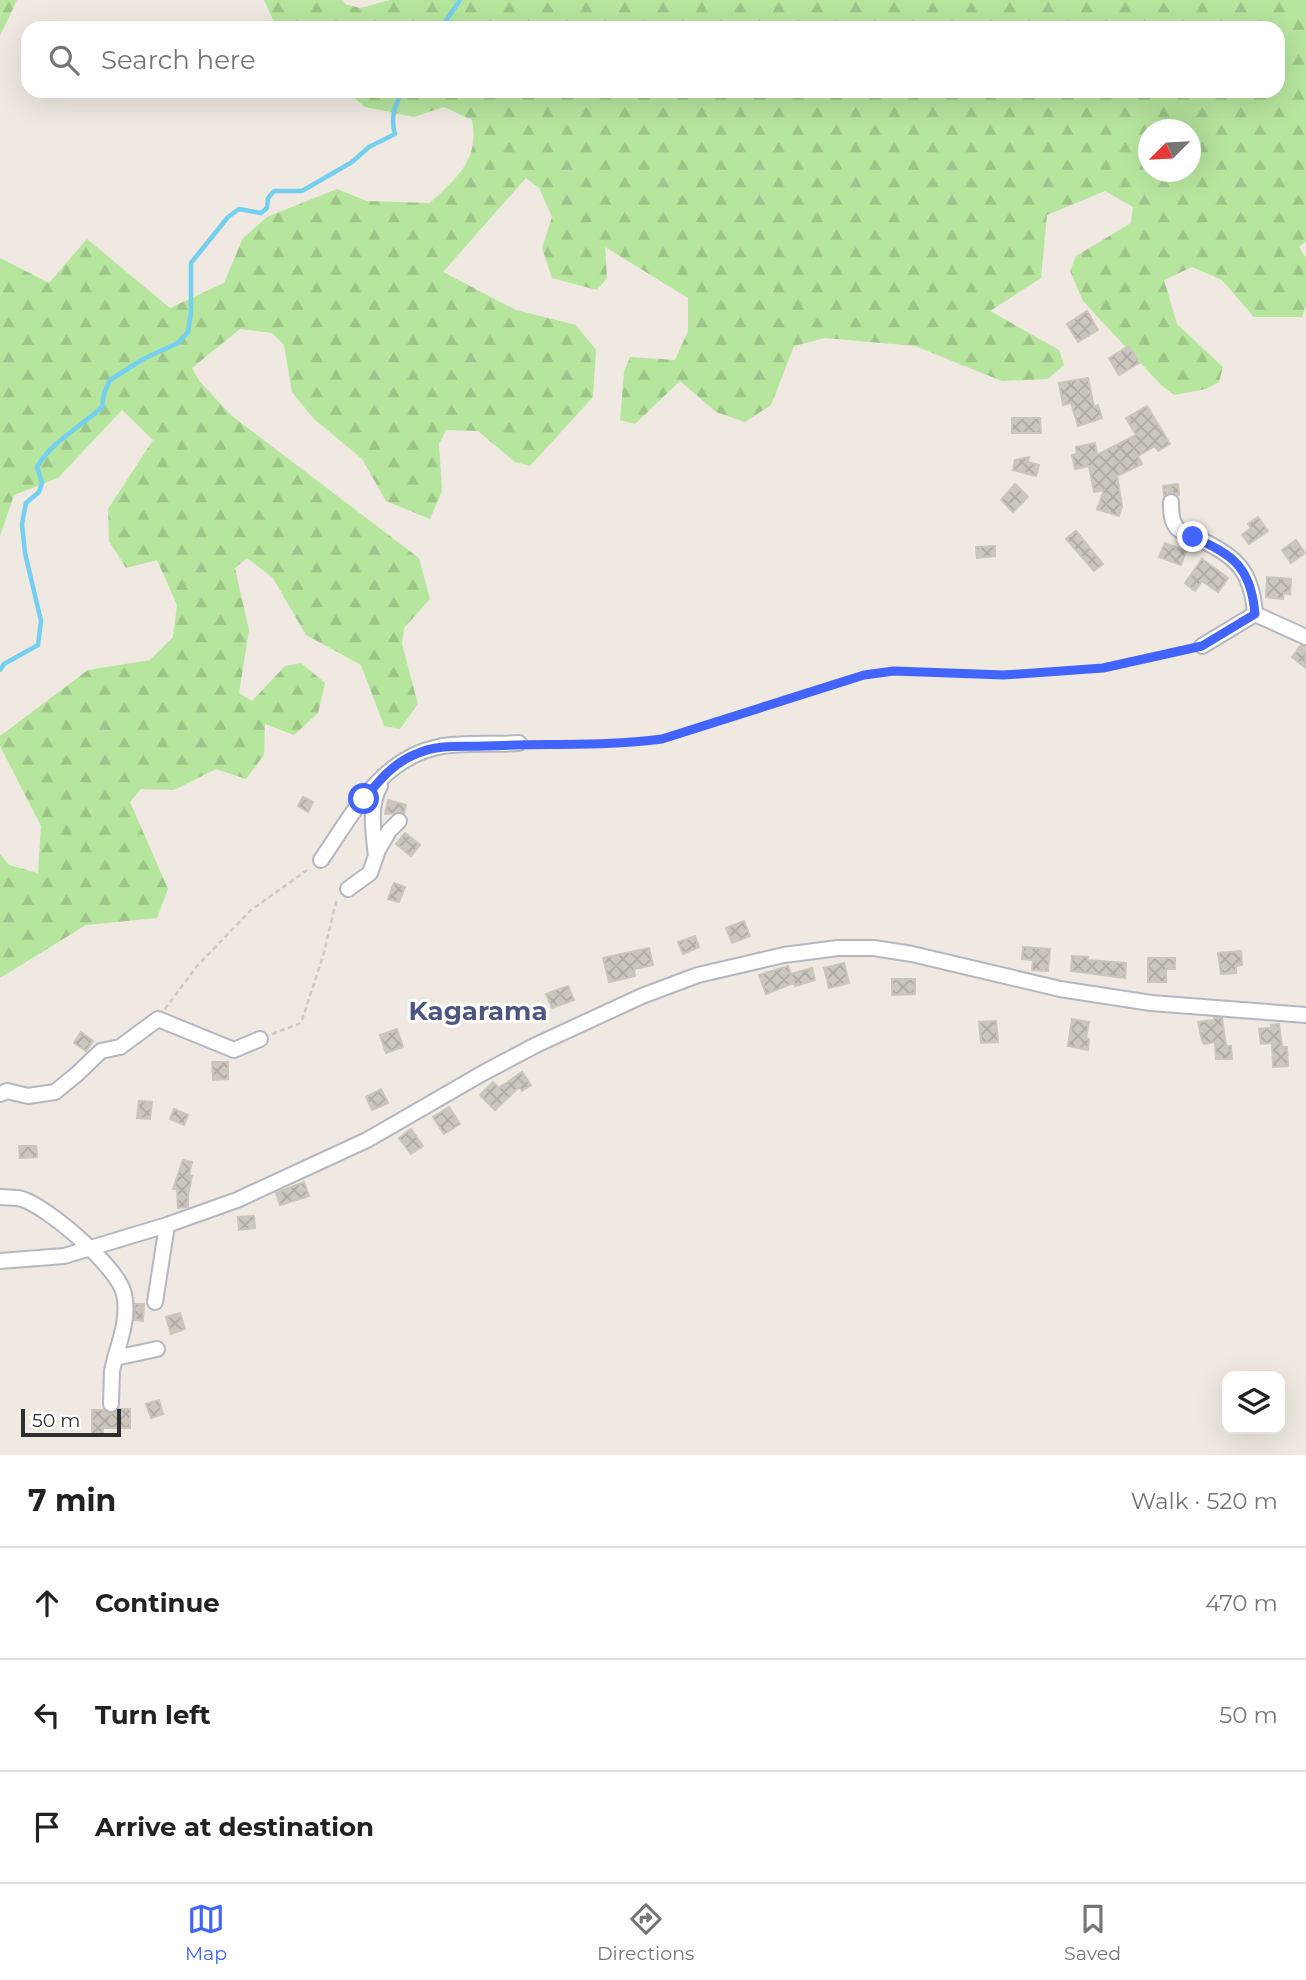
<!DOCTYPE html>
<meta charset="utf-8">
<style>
body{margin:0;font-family:Montserrat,sans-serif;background:#f6f6f6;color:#222}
.controls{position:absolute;right:21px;bottom:21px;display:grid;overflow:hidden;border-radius:14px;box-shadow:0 7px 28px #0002}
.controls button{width:63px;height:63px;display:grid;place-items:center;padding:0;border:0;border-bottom:2px solid #e0e0e0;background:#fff;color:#222;font:35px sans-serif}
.compass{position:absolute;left:1138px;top:119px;width:63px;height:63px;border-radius:50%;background:#fff;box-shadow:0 7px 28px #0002;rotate:246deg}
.scale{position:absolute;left:21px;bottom:18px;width:100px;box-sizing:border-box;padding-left:7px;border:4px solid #2e2e2e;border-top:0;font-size:19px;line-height:24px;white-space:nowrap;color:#2e2e2e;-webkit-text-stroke:5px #fff;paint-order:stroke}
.stop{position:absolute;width:21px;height:21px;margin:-16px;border:5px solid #4264fb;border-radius:50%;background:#fff}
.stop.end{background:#4264fb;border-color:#fff;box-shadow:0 2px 7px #0008}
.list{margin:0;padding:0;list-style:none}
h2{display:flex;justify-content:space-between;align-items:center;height:91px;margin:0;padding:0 28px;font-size:30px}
h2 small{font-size:23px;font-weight:400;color:#767676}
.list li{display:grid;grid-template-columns:46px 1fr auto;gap:21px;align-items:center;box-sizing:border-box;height:112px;padding:0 28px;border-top:2px solid #e0e0e0}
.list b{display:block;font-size:26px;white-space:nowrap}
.list em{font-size:23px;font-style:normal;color:#767676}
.icon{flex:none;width:38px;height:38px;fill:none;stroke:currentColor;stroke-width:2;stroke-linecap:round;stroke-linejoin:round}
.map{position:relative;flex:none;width:1306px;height:1455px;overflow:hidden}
.search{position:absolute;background:#fff;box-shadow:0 7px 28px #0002;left:21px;right:21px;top:21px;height:77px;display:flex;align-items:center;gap:18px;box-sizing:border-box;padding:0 24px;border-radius:21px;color:#767676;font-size:26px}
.sheet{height:427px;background:#fff}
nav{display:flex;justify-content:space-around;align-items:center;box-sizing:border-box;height:98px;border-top:2px solid #e0e0e0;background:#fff;font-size:19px;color:#767676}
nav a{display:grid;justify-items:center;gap:4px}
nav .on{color:#4264fb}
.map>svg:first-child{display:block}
.forest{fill:url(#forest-firs);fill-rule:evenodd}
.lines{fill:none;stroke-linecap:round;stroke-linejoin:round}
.stream{stroke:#75cff0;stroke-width:4.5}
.building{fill:url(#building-cross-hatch);stroke:#cbc5ba;stroke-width:2}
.street-casing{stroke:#b4b7c1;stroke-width:18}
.path{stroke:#c9c9c9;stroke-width:2.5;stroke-dasharray:5 3.5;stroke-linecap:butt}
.street{stroke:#fff;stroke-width:14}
.route{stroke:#4264fb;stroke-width:9}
.labels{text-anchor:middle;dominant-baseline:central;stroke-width:6;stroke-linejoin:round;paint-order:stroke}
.quarter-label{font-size:26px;font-weight:bold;fill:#4d5680;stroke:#fff}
</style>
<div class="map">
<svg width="1306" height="1455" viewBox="0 0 1306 1455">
<defs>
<pattern id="forest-firs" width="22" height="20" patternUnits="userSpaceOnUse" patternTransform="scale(1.75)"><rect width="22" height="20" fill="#b6e59e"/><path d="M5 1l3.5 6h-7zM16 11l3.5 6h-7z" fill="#9dc588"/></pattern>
<pattern id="building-cross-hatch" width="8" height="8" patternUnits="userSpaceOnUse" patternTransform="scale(1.75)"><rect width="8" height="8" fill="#cbc7bf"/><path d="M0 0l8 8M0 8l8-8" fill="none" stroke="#afaba4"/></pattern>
</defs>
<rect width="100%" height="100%" fill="#efe9e1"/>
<path class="forest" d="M0,0H17L0,36Z
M264,0H343L345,4L360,8L390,0H1306V241L1299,247L1306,258V305L1302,317H1254L1222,280L1192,267L1164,280L1177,324L1223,367L1219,382L1206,389L1174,395L1161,385L1083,301L1070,271L1076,256L1131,223L1133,207L1105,191L1047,215L1041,278L990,311L1059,350L1064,365L1048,379L1002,381L915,346L825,338L794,346L771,405L745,422L716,412L680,381L635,424L620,420L624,372L630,357L675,360L688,331V298L605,247L607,278L597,290L552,278L542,248L552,217L539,188L526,178L443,272L516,310L576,325L596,350L593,397L530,466L515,462L478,431L446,430L439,444L442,491L430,519L386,501L362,459L313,418L292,392L284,345L272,333L240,329L192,368L200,382L232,416L419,558L430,599L404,628L402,644L418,704L400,729L384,726L361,665L306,635L273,578L247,558L235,568L249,630L239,693L252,701L285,666L301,663L325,683L318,713L294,735L265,724L264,755L246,779L216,769L174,790L141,789L130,802L168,889L157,918L86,925L0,978V854L9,865L38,873L41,826L0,746V736L88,670L150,660L173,637L177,605L157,560L126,568L109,541L108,509L153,440L122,410L58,478L14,495L0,536V258L49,283L87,239L170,308L224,283L243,238L267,217L337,189L367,201L430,203C456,178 480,160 472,120L444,107L414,117L365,107L346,91H1278V28H277ZM1148,130H1190V172H1148Z"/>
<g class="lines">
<path class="stream" d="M441,28L460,0
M0,670L4,664L38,645L41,621L25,553L22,524L26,503L39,492L42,483L37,467C52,441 81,427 102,407L104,393L110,380L145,358L178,343L188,332L191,313V263L228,217L239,209L261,213L267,208L268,198L274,191H302L352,162L369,147L395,134C390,118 395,106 402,91"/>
</g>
<path class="building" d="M1087,311L1098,330L1078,342L1067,324Z
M1129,346L1139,363L1119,375L1109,358Z
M1088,378L1094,407L1098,405L1102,418L1078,426L1071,403L1063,405L1059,383Z
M1147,406L1170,444L1158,451L1155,446L1138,456L1142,464L1117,476L1122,506L1119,516L1097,509L1104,490L1094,492L1089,466L1075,469L1072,455L1077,454L1076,447L1095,443L1097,455L1136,435L1126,418Z
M1012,418H1040L1041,433H1012Z
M1029,457L1028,462L1039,465L1036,476L1013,470L1015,460Z
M1015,484L1028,497L1013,512L1001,500Z
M1178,484L1179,495L1170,492L1164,496L1163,486Z
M1258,517L1268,531L1249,544L1242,535L1251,528L1248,524Z
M1076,531L1103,564L1094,571L1066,539Z
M1296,540L1305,553L1291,563L1282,550Z
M1165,543L1186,551L1181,565L1159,557Z
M995,546V556L977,558L976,547Z
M1202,559L1228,578L1218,592L1202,581L1195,591L1185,583Z
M1267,577L1291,579L1290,594L1284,593L1283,599L1266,597Z
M1301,645L1306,647V668L1292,657Z
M303,797L313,802L308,812L298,806Z
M388,800L406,805L404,813L385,814Z
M405,833L420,845L411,856L396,844Z
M394,883L405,887L399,902L388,899Z
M744,921L750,936L732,943L726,928Z
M695,936L699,947L683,954L678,942Z
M1023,947L1050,949L1048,971L1032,970L1033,960L1022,959Z
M649,948L653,965L634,969L635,976L609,982L603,958Z
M1241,951L1242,965L1236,966V973L1221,974L1218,953Z
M1072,956L1088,957L1087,960L1126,963L1125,978L1071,971Z
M1148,958H1175V969H1166V982H1148Z
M844,963L849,983L829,988L824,968Z
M788,966L794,983L766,994L759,975Z
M812,968L815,980L795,986L791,974Z
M892,979H915V994L892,995Z
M568,986L574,1000L552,1008L546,994Z
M1214,1018H1222L1226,1046H1231L1232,1059H1216L1215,1042L1204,1044L1202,1040L1198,1022L1214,1020Z
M1072,1019L1089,1022L1086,1038L1089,1039L1088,1050L1068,1046Z
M996,1021L998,1042L981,1043L979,1022Z
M1279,1024L1282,1047H1287L1288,1066L1273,1067L1272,1043L1261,1044L1259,1029L1271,1028V1025Z
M397,1029L403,1047L386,1053L380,1035Z
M81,1032L93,1041L86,1051L74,1043Z
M212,1062H228V1079L213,1080Z
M522,1072L531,1085L522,1091L519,1087L495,1110L480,1095L493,1082L499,1088Z
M381,1089L388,1103L372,1110L366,1097Z
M139,1101L152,1102L150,1119L137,1118Z
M449,1107L460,1124L444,1134L433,1117Z
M174,1109L188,1115L184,1125L170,1119Z
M411,1129L423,1146L411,1154L399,1138Z
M19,1146H36L37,1157L20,1158Z
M183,1160L192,1162L189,1175L192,1176L188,1195V1207L178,1208L177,1189H173Z
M304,1182L309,1196L280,1205L276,1193Z
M254,1216L255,1228L239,1230L238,1217Z
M135,1304H144L143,1321L134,1320Z
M180,1313L185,1329L171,1334L166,1317Z
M159,1400L163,1414L151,1418L146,1404Z
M119,1409H130V1428H103V1436H92V1410H104L111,1414Z"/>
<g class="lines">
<defs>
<path id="street" d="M1171,502C1171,511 1171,521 1177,528C1182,534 1194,537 1201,540C1238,557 1252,573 1255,614L1306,637
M1202,646L1255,614
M376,857C374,835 368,806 380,786
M321,860C352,815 380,759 438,747C461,742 494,745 519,743
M348,889L370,873L378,850L389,831L399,821
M0,1094L7,1091L28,1096L55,1092L77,1074L101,1051L120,1047L158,1019L234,1050L260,1039
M0,1197C7,1198 15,1197 22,1199C48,1207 118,1267 124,1294C129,1315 121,1338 115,1358
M0,1261L64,1256L167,1225L237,1200L367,1140L483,1073L536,1045L642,996L698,975L784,955L838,948H874L912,954L1060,989L1151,1003L1306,1015
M155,1302L167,1225
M111,1404L112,1371L115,1358L157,1349"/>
</defs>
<use href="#street" class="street-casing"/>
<path class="path" d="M533,743H631L662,739L821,687L864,675L894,671L1004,675L1052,674L1103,668L1189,650
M165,1009L197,966L251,910L310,868
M272,1034L301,1023L323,956L337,898"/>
<use href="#street" class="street"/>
</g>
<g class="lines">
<path class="route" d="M364,799C379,781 393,763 416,754C438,744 461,747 485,746C543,743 603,747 662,739L864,675L894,671L1004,675L1103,668L1202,646L1255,614C1251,568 1234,555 1193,537"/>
</g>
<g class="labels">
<g class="quarter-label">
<text x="478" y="1011">Kagarama</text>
</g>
</g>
</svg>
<div class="controls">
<button><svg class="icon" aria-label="layers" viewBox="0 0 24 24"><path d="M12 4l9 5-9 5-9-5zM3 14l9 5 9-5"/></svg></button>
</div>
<svg class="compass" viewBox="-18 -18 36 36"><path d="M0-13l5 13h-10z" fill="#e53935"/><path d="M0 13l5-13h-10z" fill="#767676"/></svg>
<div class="scale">50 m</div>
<div class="stop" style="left:364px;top:799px"></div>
<div class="stop end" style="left:1193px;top:537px"></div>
<div class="search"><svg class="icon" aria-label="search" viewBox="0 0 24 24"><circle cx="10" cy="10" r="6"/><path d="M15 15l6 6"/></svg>Search here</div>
</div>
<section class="sheet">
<h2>7 min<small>Walk · 520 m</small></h2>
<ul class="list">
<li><svg class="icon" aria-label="ahead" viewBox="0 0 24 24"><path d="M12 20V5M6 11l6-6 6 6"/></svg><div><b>Continue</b></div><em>470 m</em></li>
<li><svg class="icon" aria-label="left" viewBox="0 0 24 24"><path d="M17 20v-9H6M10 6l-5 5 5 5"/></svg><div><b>Turn left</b></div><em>50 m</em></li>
<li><svg class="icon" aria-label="arrive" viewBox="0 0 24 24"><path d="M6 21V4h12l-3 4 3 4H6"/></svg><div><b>Arrive at destination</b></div></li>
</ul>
</section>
<nav>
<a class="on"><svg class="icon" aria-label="map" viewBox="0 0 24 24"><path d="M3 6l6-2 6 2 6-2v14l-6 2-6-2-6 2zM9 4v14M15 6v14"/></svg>Map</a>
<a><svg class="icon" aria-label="directions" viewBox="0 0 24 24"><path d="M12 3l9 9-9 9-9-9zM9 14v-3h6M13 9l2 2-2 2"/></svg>Directions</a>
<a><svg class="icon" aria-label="saved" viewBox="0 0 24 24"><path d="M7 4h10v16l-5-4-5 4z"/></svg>Saved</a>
</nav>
